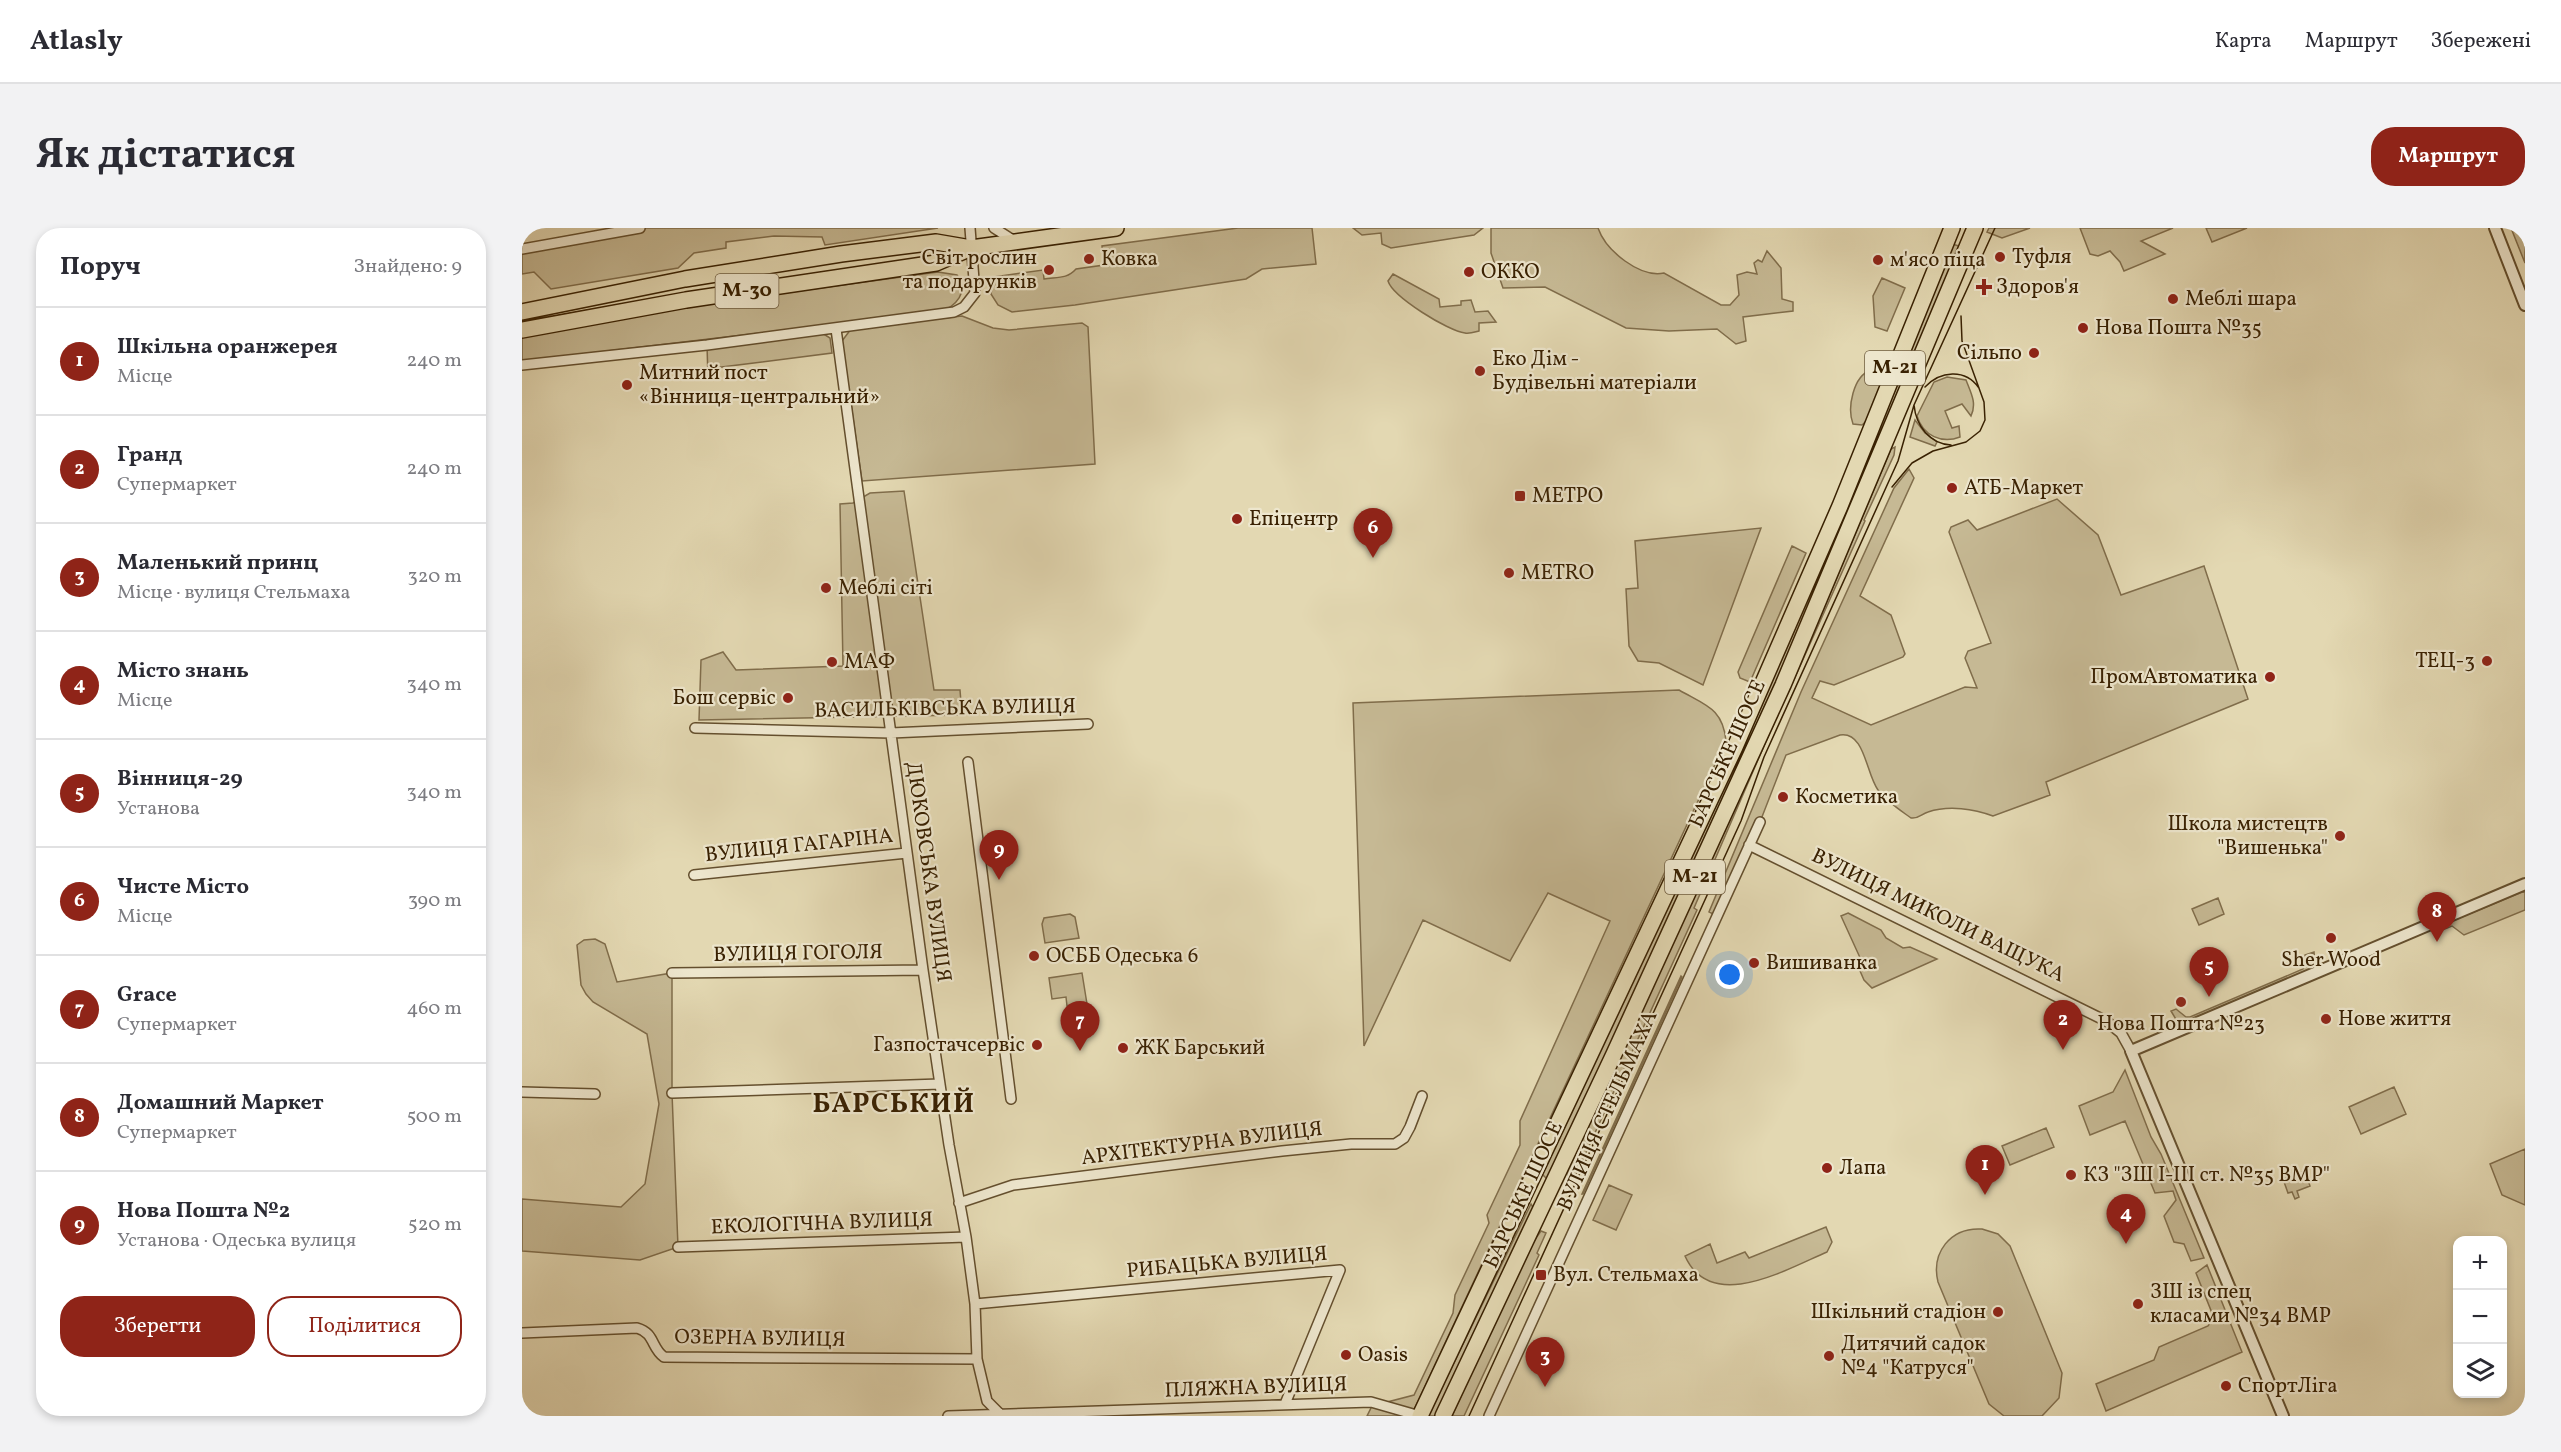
<!DOCTYPE html>
<html lang="uk">
<meta charset="utf-8">
<style>
body{margin:0;font-family:Vollkorn,serif;background:#f2f2f3;color:#2b2b33}
.controls{position:absolute;right:18px;bottom:18px;display:grid;overflow:hidden;border-radius:12px;box-shadow:0 3px 9px #0003}
.controls button{width:54px;height:54px;display:grid;place-items:center;padding:0;border:0;border-bottom:2px solid #e1e1e2;background:#fff;color:#2b2b33;font:30px sans-serif}
.you{position:absolute;left:1208px;top:747px;width:21px;height:21px;margin:-15px;border:4px solid #fff;border-radius:50%;background:#1a73e8;box-shadow:0 0 0 9px #1a73e833}
.badge{display:grid;place-items:center;width:39px;height:39px;border-radius:50%;background:#8f2418;color:#fff;font-size:20px;font-weight:700}
.pin{position:absolute;translate:-50% -50px;filter:drop-shadow(0 2px 3px #0008)}
.pin::after{content:'';position:absolute;top:32px;width:21px;height:18px;background:inherit;clip-path:polygon(0 0,100% 0,50% 100%)}
.list{margin:0;padding:0;list-style:none}
h2{display:flex;justify-content:space-between;align-items:center;height:78px;margin:0;padding:0 24px;font-size:26px}
h2 small{font-size:20px;font-weight:400;color:#7c7c81}
.list li{display:grid;grid-template-columns:39px 1fr auto;gap:18px;align-items:center;box-sizing:border-box;height:108px;padding:0 24px;border-top:2px solid #e1e1e2}
.list b{display:block;font-size:22px;white-space:nowrap}
.list p{margin:0;font-size:20px;white-space:nowrap;color:#7c7c81}
.list em{font-size:20px;font-style:normal;color:#7c7c81}
.actions{display:flex;gap:12px;padding:18px 24px}
.actions a{flex:1;padding:14px 0;border:2px solid #8f2418;border-radius:24px;text-align:center;font-size:21px;color:#8f2418}
.actions .main{background:#8f2418;color:#fff}
.icon{flex:none;width:33px;height:33px;fill:none;stroke:currentColor;stroke-width:2;stroke-linecap:round;stroke-linejoin:round}
.map{position:relative;flex:none;width:2003px;height:1188px;overflow:hidden;border-radius:24px}
header{display:flex;align-items:center;gap:36px;box-sizing:border-box;height:84px;padding:0 30px;background:#fff;border-bottom:2px solid #e1e1e2}
header strong{font-size:28px}
nav{display:flex;gap:33px;margin-inline-start:auto;font-size:21px}
.intro{display:flex;align-items:center;justify-content:space-between;box-sizing:border-box;height:144px;padding:0 36px}
h1{margin:0;font-size:42px}
.button{padding:15px 27px;border-radius:24px;background:#8f2418;color:#fff;font-size:21px;font-weight:700}
main{display:flex;gap:36px;padding:0 36px}
aside{flex:1;background:#fff;border-radius:24px;box-shadow:0 3px 9px #0003}
.map>svg:first-child{display:block}
.green{fill:#c6b994;stroke:#806d4b;stroke-width:1.5}
.lines{fill:none;stroke-linecap:round;stroke-linejoin:round}
.minor-casing{stroke:#644f2e;stroke-width:12}
.tertiary-casing{stroke:#644f2e;stroke-width:14}
.trunk-casing{stroke:#392102;stroke-width:18}
.minor{stroke:#ede6cd;stroke-width:9}
.tertiary{stroke:#ede6cd;stroke-width:10}
.trunk{stroke:#e3d8b2;stroke-width:15}
.tram{stroke:#392102;stroke-width:1.5}
.poi-dot{fill:#8f2418;stroke:#ede6cd;stroke-width:2}
.labels{text-anchor:middle;dominant-baseline:central;stroke-width:4.5;stroke-linejoin:round;paint-order:stroke}
.shield{fill:#ede6cd;stroke:#6f5c3f;stroke-width:1.5}
.shield-label{font-size:20px;font-weight:bold;fill:#392102}
.poi-label{font-size:21px;fill:#392102;stroke:#ede6cd;text-anchor:start}
.street-label{font-size:21px;fill:#392102;stroke:#ede6cd}
.district-label{font-size:27px;font-weight:bold;letter-spacing:1.5px;fill:#392102;stroke:#ede6cd}
</style>
<header>
<strong>Atlasly</strong>
<nav><a>Карта</a><a>Маршрут</a><a>Збережені</a></nav>
</header>
<div class="intro"><h1>Як дістатися</h1><a class="button">Маршрут</a></div>
<main>
<aside>
<h2>Поруч<small>Знайдено: 9</small></h2>
<ul class="list">
<li><span class="badge">1</span><div><b>Шкільна оранжерея</b><p>Місце</p></div><em>240 m</em></li>
<li><span class="badge">2</span><div><b>Гранд</b><p>Супермаркет</p></div><em>240 m</em></li>
<li><span class="badge">3</span><div><b>Маленький принц</b><p>Місце · вулиця Стельмаха</p></div><em>320 m</em></li>
<li><span class="badge">4</span><div><b>Місто знань</b><p>Місце</p></div><em>340 m</em></li>
<li><span class="badge">5</span><div><b>Вінниця-29</b><p>Установа</p></div><em>340 m</em></li>
<li><span class="badge">6</span><div><b>Чисте Місто</b><p>Місце</p></div><em>390 m</em></li>
<li><span class="badge">7</span><div><b>Grace</b><p>Супермаркет</p></div><em>460 m</em></li>
<li><span class="badge">8</span><div><b>Домашний Маркет</b><p>Супермаркет</p></div><em>500 m</em></li>
<li><span class="badge">9</span><div><b>Нова Пошта №2</b><p>Установа · Одеська вулиця</p></div><em>520 m</em></li>
</ul>
<div class="actions"><a class="main">Зберегти</a><a>Поділитися</a></div>
</aside>
<div class="map">
<svg width="2003" height="1188" viewBox="0 0 2003 1188">
<rect width="100%" height="100%" fill="#e3d8b2"/>
<filter id="stains"><feTurbulence type="fractalNoise" baseFrequency=".00333" numOctaves="4"/><feColorMatrix values="0 0 0 0 .2 0 0 0 0 .09 0 0 0 0 .02 0 0 0 .5 -.17"/></filter>
<radialGradient id="worn" r=".72"><stop offset=".6" stop-color="#630" stop-opacity="0"/><stop offset="1" stop-color="#630" stop-opacity=".3"/></radialGradient>
<path class="green" d="M118,0H416L303,17L300,9L252,8L204,14V20L172,25L156,40L29,61L12,44L0,46V21Z
M716,0H790L794,36L740,41L724,51L553,77L490,84L476,77L469,66L472,49L521,42L522,51C536,49 545,51 554,41L582,37L580,18Z
M831,0H961L952,7L869,20L860,16L859,5L840,7Z
M969,0H1076C1084,23 1118,50 1142,45L1199,77H1208L1217,67L1215,47L1225,44L1235,46L1232,35L1236,32L1240,34L1245,23L1259,40L1260,71L1271,74V83L1221,89L1224,113L1214,116L1195,101L1147,103L1104,100L1023,59L981,60L969,25Z
M1467,0H1508L1480,10L1465,4Z
M1558,0H1651L1619,13L1643,26L1602,43L1598,34L1588,23L1576,28L1568,26Z
M1684,0H1725L1690,14Z
M1989,0H2003V35Z
M1430,16L1437,18L1368,193L1255,457L1028,949L1024,950L1020,946L1323,282Z
M416,44L435,47C448,63 434,79 417,84L0,133V107L167,78Z
M871,46L917,71L918,79L939,77V73L949,72L953,84L966,83L974,94L957,95V103C953,104 947,106 943,105C926,103 871,69 866,53Z
M1360,50L1383,60L1365,103L1353,99L1351,68Z
M440,88L471,100L487,102L560,95L566,99L573,236L340,253L320,113L329,101Z
M297,103L308,110L310,125L192,140L191,151H186L185,117Z
M1349,142L1358,144C1364,156 1350,190 1340,197L1331,196C1325,180 1331,148 1349,142Z
M1425,149L1444,152C1449,165 1455,175 1449,188L1440,176L1423,183L1430,200L1437,198L1438,209C1420,216 1401,208 1395,188L1412,154Z
M1393,192L1403,205L1415,214L1413,218L1388,209Z
M1373,219L1372,227L1342,292L1343,293L1270,456L1369,221Z
M1387,241L1392,250L1338,368L1369,387L1383,426L1381,429L1312,457L1298,453L1290,470L1349,497L1443,459L1455,460L1443,430L1446,423L1469,415L1427,304L1429,299L1446,292L1455,302L1535,271L1576,307L1599,367L1682,338L1726,471L1524,554L1528,567L1471,588C1452,581 1427,577 1406,584C1399,586 1397,591 1389,590C1378,582 1364,573 1356,562C1344,546 1343,503 1318,507L1264,527L1238,594L1195,688L1187,684L1279,464L1372,260Z
M382,263L412,462H438L440,487L177,492L179,432L201,424L214,442L321,438L318,276L331,275L348,265Z
M1239,300L1181,457L1137,435L1116,433L1107,418L1104,361L1116,360L1113,313Z
M1270,318L1284,325L1228,454L1218,450L1216,444Z
M1157,462C1183,477 1201,480 1204,513L889,1188H845L850,1178L892,1167L931,1085L933,1067L967,995L965,987L998,917V893L1088,693L1026,665L988,733L901,692L842,818L831,475Z
M1264,467L1172,680L1175,682L1050,955L1046,953V938Z
M2003,663V682L1942,707L1930,698L1915,704L1913,700Z
M1696,670L1702,686L1677,697L1670,681Z
M1326,685L1359,702L1364,710L1381,720L1388,719L1415,731L1350,760L1342,752L1335,736L1340,734L1319,688Z
M548,686L553,689L557,710L523,715L520,696L522,690Z
M73,711L83,716L95,754L150,745V865L156,1019L118,1032L0,1023V971L99,979L123,956L137,876L125,806L71,774L64,766L59,757L55,717L62,712Z
M1792,724L1794,742L1658,798L1649,783L1654,781L1664,789H1668L1781,741L1783,738V727Z
M560,745L565,776L545,778L544,769L530,771L527,750Z
M1159,748L1160,749L1061,966H1060Z
M1603,842L1629,909L1639,926L1682,1030L1669,1033L1662,1016L1652,1014L1642,988L1654,972L1651,963L1633,965L1603,893L1568,907L1557,878L1591,864Z
M1872,859L1884,886L1839,906L1827,879Z
M1524,900L1532,919L1488,937L1480,918Z
M2003,921V977L1980,967L1968,936Z
M1783,943L1788,958L1775,963L1777,969L1773,971L1770,964L1766,965L1761,951Z
M1087,957L1110,967L1094,1002L1071,992Z
M1009,976L1012,981L914,1188H906Z
M1304,999L1310,1014L1305,1024C1265,1041 1189,1086 1163,1028L1188,1016L1195,1035L1223,1024L1227,1030Z
M1460,1001L1476,1006L1488,1018L1540,1145L1537,1170L1520,1188H1482L1467,1176L1416,1054C1409,1025 1428,999 1460,1001Z
M1019,1003L1024,1005L1015,1025L1017,1027L942,1188H930L1004,1024Z
M1685,1037L1720,1124L1584,1183L1574,1156L1632,1132L1637,1119L1686,1098L1692,1090L1674,1045Z"/>
<g class="lines">
<defs>
<path id="minor" d="M472,0L494,14
M0,21L118,0
M314,101L401,742L427,917L444,1009L453,1076L455,1131L465,1173L478,1186
M0,137L185,117L432,84L442,79L453,65L448,0
M173,500L369,505L566,496
M446,534L489,871
M1227,617L1584,793L1599,805L1609,823
M172,647L385,625
M150,745L401,742
M0,864L73,866
M150,865L418,856
M437,975L491,957L760,923L829,916H873L882,910L888,899L900,868
M156,1019L444,1009
M453,1076L818,1042L763,1176
M0,1105L115,1100C133,1105 129,1120 142,1129L455,1131
M426,1188L849,1174L898,1188
M967,1188L1238,594"/>
<path id="tertiary" d="M1973,0L2003,77
M1761,1188L1609,823L2003,656"/>
<path id="trunk" d="M0,84L163,51L319,26L414,14L449,20L594,0
M0,102L164,72L414,35L449,20
M898,1188L1213,519L1318,278L1430,0
M921,1188L1092,826L1261,457L1453,0"/>
</defs>
<use href="#minor" class="minor-casing"/>
<use href="#tertiary" class="tertiary-casing"/>
<use href="#trunk" class="trunk-casing"/>
<use href="#minor" class="minor"/>
<use href="#tertiary" class="tertiary"/>
<use href="#trunk" class="trunk"/>
<path class="tram" d="M1403,159C1418,143 1443,140 1457,160
M1392,177C1394,198 1408,216 1429,217
M1370,259L1390,235L1411,223L1444,214L1458,203L1463,192L1462,174L1440,113L1439,88
M947,1188L1219,593L1242,529L1376,233L1392,177L1473,0"/>
</g>
<g class="poi-dot">
<circle cx="1478" cy="29" r="6"/>
<circle cx="567" cy="31" r="6"/>
<circle cx="1356" cy="32" r="6"/>
<circle cx="527" cy="42" r="6"/>
<circle cx="947" cy="44" r="6"/>
<path d="M1459 50h6v6h6v6h-6v6h-6v-6h-6v-6h6z"/>
<circle cx="1651" cy="71" r="6"/>
<circle cx="1561" cy="100" r="6"/>
<circle cx="1512" cy="125" r="6"/>
<circle cx="958" cy="143" r="6"/>
<circle cx="105" cy="157" r="6"/>
<circle cx="1430" cy="260" r="6"/>
<rect x="992" y="262" width="12" height="12" rx="3"/>
<circle cx="715" cy="291" r="6"/>
<circle cx="987" cy="345" r="6"/>
<circle cx="304" cy="360" r="6"/>
<circle cx="1965" cy="433" r="6"/>
<circle cx="310" cy="434" r="6"/>
<circle cx="1748" cy="449" r="6"/>
<circle cx="266" cy="470" r="6"/>
<circle cx="1261" cy="569" r="6"/>
<circle cx="1818" cy="608" r="6"/>
<circle cx="1809" cy="710" r="6"/>
<circle cx="512" cy="728" r="6"/>
<circle cx="1232" cy="735" r="6"/>
<circle cx="1659" cy="774" r="6"/>
<circle cx="1804" cy="791" r="6"/>
<circle cx="515" cy="817" r="6"/>
<circle cx="601" cy="820" r="6"/>
<circle cx="1305" cy="940" r="6"/>
<circle cx="1549" cy="947" r="6"/>
<rect x="1013" y="1041" width="12" height="12" rx="3"/>
<circle cx="1616" cy="1076" r="6"/>
<circle cx="1476" cy="1084" r="6"/>
<circle cx="824" cy="1127" r="6"/>
<circle cx="1307" cy="1128" r="6"/>
<circle cx="1704" cy="1158" r="6"/>
</g>
<g class="labels">
<g class="shield">
<rect x="193.5" y="46" width="63" height="34" rx="4.5"/>
<rect x="1343" y="123" width="60" height="34" rx="4.5"/>
<rect x="1143" y="632" width="60" height="34" rx="4.5"/>
</g>
<g class="shield-label">
<text x="225" y="63">М-30</text>
<text x="1373" y="140">М-21</text>
<text x="1173" y="649">М-21</text>
</g>
<g class="poi-label">
<text x="1490" y="29">Туфля</text>
<text x="515" y="30" text-anchor="end">Світ рослин<tspan x="515" dy="24">та подарунків</tspan></text>
<text x="579" y="31">Ковка</text>
<text x="1368" y="32">м'ясо піца</text>
<text x="959" y="44">ОККО</text>
<text x="1474" y="59">Здоров'я</text>
<text x="1663" y="71">Меблі шара</text>
<text x="1573" y="100">Нова Пошта №35</text>
<text x="1500" y="125" text-anchor="end">Сільпо</text>
<text x="970" y="131">Еко Дім -<tspan x="970" dy="24">Будівельні матеріали</tspan></text>
<text x="117" y="145">Митний пост<tspan x="117" dy="24">«Вінниця-центральний»</tspan></text>
<text x="1442" y="260">АТБ-Маркет</text>
<text x="1010" y="268">МЕТРО</text>
<text x="727" y="291">Епіцентр</text>
<text x="999" y="345">METRO</text>
<text x="316" y="360">Меблі сіті</text>
<text x="1953" y="433" text-anchor="end">ТЕЦ-3</text>
<text x="322" y="434">МАФ</text>
<text x="1736" y="449" text-anchor="end">ПромАвтоматика</text>
<text x="254" y="470" text-anchor="end">Бош сервіс</text>
<text x="1273" y="569">Косметика</text>
<text x="1806" y="596" text-anchor="end">Школа мистецтв<tspan x="1806" dy="24">"Вишенька"</tspan></text>
<text x="524" y="728">ОСББ Одеська 6</text>
<text x="1809" y="732" text-anchor="middle">Sher Wood</text>
<text x="1244" y="735">Вишиванка</text>
<text x="1816" y="791">Нове життя</text>
<text x="1659" y="796" text-anchor="middle">Нова Пошта №23</text>
<text x="503" y="817" text-anchor="end">Газпостачсервіс</text>
<text x="613" y="820">ЖК Барський</text>
<text x="1317" y="940">Лапа</text>
<text x="1561" y="947">КЗ "ЗШ І-ІІІ ст. №35 ВМР"</text>
<text x="1031" y="1047">Вул. Стельмаха</text>
<text x="1628" y="1064">ЗШ із спец<tspan x="1628" dy="24">класами №34 ВМР</tspan></text>
<text x="1464" y="1084" text-anchor="end">Шкільний стадіон</text>
<text x="1319" y="1116">Дитячий садок<tspan x="1319" dy="24">№4 "Катруся"</tspan></text>
<text x="836" y="1127">Oasis</text>
<text x="1716" y="1158">СпортЛіга</text>
</g>
<g class="street-label">
<text transform="translate(423 481) rotate(-1)">ВАСИЛЬКІВСЬКА ВУЛИЦЯ</text>
<text transform="translate(1206 526) rotate(-66)">БАРСЬКЕ ШОСЕ</text>
<text transform="translate(277 618) rotate(-6)">ВУЛИЦЯ ГАГАРІНА</text>
<text transform="translate(406 644) rotate(82)">ДЮКОВСЬКА ВУЛИЦЯ</text>
<text transform="translate(1416 688) rotate(26)">ВУЛИЦЯ МИКОЛИ ВАЩУКА</text>
<text transform="translate(276 726) rotate(-1)">ВУЛИЦЯ ГОГОЛЯ</text>
<text transform="translate(1086 883) rotate(-66)">ВУЛИЦЯ СТЕЛЬМАХА</text>
<text transform="translate(680 916) rotate(-7)">АРХІТЕКТУРНА ВУЛИЦЯ</text>
<text transform="translate(1002 967) rotate(-65)">БАРСЬКЕ ШОСЕ</text>
<text transform="translate(300 996) rotate(-2)">ЕКОЛОГІЧНА ВУЛИЦЯ</text>
<text transform="translate(705 1035) rotate(-5)">РИБАЦЬКА ВУЛИЦЯ</text>
<text transform="translate(238 1111) rotate(1)">ОЗЕРНА ВУЛИЦЯ</text>
<text transform="translate(734 1160) rotate(-2)">ПЛЯЖНА ВУЛИЦЯ</text>
</g>
<g class="district-label">
<text x="372" y="877">БАРСЬКИЙ</text>
</g>
</g>
<rect width="100%" height="100%" filter="url(#stains)"/>
<rect width="100%" height="100%" fill="url(#worn)"/>
</svg>
<div class="controls">
<button>+</button>
<button>−</button>
<button><svg class="icon" aria-label="layers" viewBox="0 0 24 24"><path d="M12 4l9 5-9 5-9-5zM3 14l9 5 9-5"/></svg></button>
</div>
<div class="you"></div>
<div class="pin badge" style="left:1463px;top:967px">1</div>
<div class="pin badge" style="left:1541px;top:822px">2</div>
<div class="pin badge" style="left:1023px;top:1159px">3</div>
<div class="pin badge" style="left:1604px;top:1016px">4</div>
<div class="pin badge" style="left:1687px;top:769px">5</div>
<div class="pin badge" style="left:851px;top:330px">6</div>
<div class="pin badge" style="left:558px;top:823px">7</div>
<div class="pin badge" style="left:1915px;top:714px">8</div>
<div class="pin badge" style="left:477px;top:652px">9</div>
</div>
</main>
